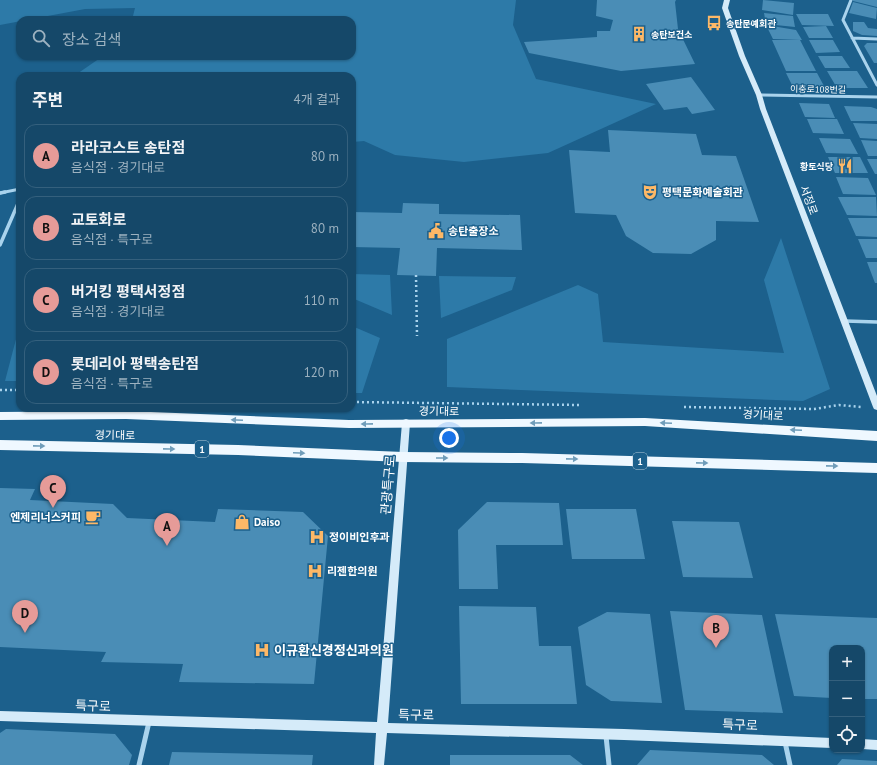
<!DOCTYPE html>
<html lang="ko">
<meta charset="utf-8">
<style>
body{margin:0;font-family:"PT Sans","Noto Sans KR",sans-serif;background:#225271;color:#f1f3f6}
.controls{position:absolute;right:12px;bottom:12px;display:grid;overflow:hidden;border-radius:8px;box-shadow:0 1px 3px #0004}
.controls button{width:36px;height:36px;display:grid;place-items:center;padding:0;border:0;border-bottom:1px solid #34607d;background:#154869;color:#f1f3f6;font:20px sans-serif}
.you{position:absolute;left:449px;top:438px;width:14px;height:14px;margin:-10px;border:3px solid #fff;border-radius:50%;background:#1a73e8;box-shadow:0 0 0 6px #1a73e833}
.badge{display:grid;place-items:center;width:26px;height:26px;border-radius:50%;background:#e69b98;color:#111;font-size:13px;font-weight:700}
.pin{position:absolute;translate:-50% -33px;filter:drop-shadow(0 1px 2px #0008)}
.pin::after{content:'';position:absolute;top:21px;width:14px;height:12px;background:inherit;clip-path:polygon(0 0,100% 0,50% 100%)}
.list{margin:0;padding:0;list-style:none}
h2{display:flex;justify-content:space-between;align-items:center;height:52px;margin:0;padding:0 16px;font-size:17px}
h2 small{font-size:13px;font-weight:400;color:#9db2c0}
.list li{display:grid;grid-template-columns:26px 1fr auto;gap:12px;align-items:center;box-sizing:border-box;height:64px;margin:0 8px 8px;padding:0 8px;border:1px solid #34607d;border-radius:12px}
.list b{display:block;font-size:15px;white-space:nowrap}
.list p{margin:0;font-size:13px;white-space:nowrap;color:#9db2c0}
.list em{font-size:13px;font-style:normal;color:#9db2c0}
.icon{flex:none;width:22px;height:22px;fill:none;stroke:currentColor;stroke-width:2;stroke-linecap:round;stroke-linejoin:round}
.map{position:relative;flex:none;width:877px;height:765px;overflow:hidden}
.search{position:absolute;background:#154869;box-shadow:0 1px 3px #0004;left:16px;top:16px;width:340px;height:44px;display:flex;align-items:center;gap:10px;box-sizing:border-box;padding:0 14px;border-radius:12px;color:#9db2c0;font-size:15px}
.panel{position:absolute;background:#154869;box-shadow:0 1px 3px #0004;left:16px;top:72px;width:340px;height:340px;border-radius:12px}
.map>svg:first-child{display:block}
.green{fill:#2d7aa8}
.building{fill:#4a8db6}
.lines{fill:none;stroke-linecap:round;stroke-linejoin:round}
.path{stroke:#a9d3ed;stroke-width:2.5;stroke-dasharray:2 3;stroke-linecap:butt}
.street-far2{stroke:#a9d3ed;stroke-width:3}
.street-far1{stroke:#a9d3ed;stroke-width:3.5}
.street{stroke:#a9d3ed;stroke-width:5}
.secondary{fill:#d5ebf9;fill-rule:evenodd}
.primary{fill:#eff8ff;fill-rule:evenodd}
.oneway{fill:#709dba}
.labels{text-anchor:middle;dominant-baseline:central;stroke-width:3;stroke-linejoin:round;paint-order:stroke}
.far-poi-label{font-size:9px;font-weight:bold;fill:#fff;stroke:#1c608c;text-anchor:start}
.far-street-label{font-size:9px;fill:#fff;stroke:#1c608c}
.shield{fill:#1c608c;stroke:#bbcfdc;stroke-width:1}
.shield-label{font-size:10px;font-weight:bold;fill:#fff}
.poi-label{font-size:11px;font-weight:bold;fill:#fff;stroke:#1c608c;text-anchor:start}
.street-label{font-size:11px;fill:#fff;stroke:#1c608c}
.near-street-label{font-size:13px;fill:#fff;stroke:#1c608c}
.near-poi-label{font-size:13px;font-weight:bold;fill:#fff;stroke:#1c608c;text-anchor:start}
</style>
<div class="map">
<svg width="877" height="765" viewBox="0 0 877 765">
<rect width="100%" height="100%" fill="#1c608c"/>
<path class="green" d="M0,0H516L513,25L536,79L656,104L548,153L464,162L395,155L364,141L352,142V76H74L103,56H352V20H132L135,8L85,9L0,25Z
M781,238L830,389L803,401L447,387V339L578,285L598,294L603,342L784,353L764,280Z
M352,274L390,275L392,315L352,298Z
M439,276L516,277L512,290L441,318Z
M20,324V381H5Z
M352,326L380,338L362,393H352Z"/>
<path class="building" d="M597,0H676L675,2L678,29L695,64L621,71L529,53L524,42L597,37V31H610L613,20L596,16Z
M763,0L794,3L793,15L762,10Z
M853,0H877V7L853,1Z
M853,2L877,8L876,19L849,13Z
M764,13L793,16L795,27L766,24Z
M796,14H828L834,26L802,25Z
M853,22H864L868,28L877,29V36L862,35L853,31Z
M766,25L796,30L802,40L773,39Z
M826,26L833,38H809L803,27Z
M772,40H800L816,71H786Z
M809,40H833L840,52L816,53Z
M867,43H877V63H874L864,46Z
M818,56H842L850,68H825Z
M827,71H857L868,88H837Z
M786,73H817L824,86L793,87Z
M691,77L715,110L692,114L687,107L664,110L646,84Z
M799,103L829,104L835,118L805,117Z
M844,106L871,107L877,109V121H851Z
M807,119H837L844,134L813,133Z
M853,123L877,124V139L860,138Z
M608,130L696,134L702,155L736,156L759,222L716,221V240L691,254L653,253L626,236L616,215L575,213L569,150L610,152Z
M819,138L850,139L858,154L826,153Z
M861,140L877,141V156H868Z
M828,157H860L868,173H835Z
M867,159H877V174H875Z
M836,177L868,178L876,195L843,194Z
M838,197H876L877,216L847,215Z
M403,203L439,204V214L520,215L522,250L437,248L436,276L397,275L400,248L352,247V212L402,213Z
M848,218H877V237L856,236Z
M858,239H877V258H866Z
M867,262H877V283H875Z
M0,488L35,489L30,500L113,504L127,518L215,522L218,509L303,512L328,536L314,684L179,682L183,664L101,662L106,652L0,647Z
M487,502L559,503L563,545H496L498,589H459L458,530Z
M566,509H636L645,559H572Z
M672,521L739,522L753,578L683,577Z
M459,606L536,607L539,646H571L577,704H461Z
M670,611L762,615L783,713L685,710Z
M607,612L650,614L662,703L611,701L586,685L578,627Z
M775,614L877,618V699H862V648H832V698L794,696Z
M6,729L115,734L132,755L129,765H0V733Z
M650,750L762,755L774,765H637Z
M172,752L313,755L312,765H169Z
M450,755H570L583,765H450Z
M842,759L877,761V765H837Z"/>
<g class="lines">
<path class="path" d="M416,275L417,336
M0,390H20
M352,402L581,405
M684,407L814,409L839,405L861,407"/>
<path class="street-far2" d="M851,0L843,20L877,85
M852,38L877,39
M759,95L877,97
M0,193L20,189"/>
<path class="street-far1" d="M0,193L5,192
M0,245L20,199
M845,321L877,322"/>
<path class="street" d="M606,736L609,765
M785,742L790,765
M139,765L149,722"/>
<path class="secondary" d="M724,0H730L728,8L745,56L762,95L766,109L877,396V410L874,409L873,407L760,109L756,95L739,56L722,8Z
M406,419L409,420L410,423L388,723L624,729L832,738V748L624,740L387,733L384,765H374L376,733L0,721V711L377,722L402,423L403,420Z
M862,739L877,740V750L862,749Z"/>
<path class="primary" d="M126,411L349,420L645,418L877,431V441L645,426L349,428L126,419L0,420V412Z
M0,440L238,445L403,452L522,453L877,463V473L522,463L403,462L238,455L0,450Z"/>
</g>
<defs><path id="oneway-solid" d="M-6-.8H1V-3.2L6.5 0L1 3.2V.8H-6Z"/></defs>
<g class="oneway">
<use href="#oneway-solid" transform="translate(237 420) rotate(-178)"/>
<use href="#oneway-solid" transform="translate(536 423) rotate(179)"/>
<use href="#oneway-solid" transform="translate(666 423) rotate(-177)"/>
<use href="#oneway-solid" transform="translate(367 424) rotate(179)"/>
<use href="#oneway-solid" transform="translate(796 430) rotate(-177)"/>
<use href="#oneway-solid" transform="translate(39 446) rotate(1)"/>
<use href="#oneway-solid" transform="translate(169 449) rotate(1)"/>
<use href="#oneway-solid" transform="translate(299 453) rotate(3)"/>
<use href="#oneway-solid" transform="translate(442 458)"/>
<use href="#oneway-solid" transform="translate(572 459) rotate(1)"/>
<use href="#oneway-solid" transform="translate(702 463) rotate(1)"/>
<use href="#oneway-solid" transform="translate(832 466) rotate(1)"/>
</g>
<defs>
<symbol id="bus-bare" viewBox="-9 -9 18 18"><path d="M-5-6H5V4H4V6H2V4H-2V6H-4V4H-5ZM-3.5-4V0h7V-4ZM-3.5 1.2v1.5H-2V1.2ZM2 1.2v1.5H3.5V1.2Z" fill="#fdb867" stroke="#1c608c" stroke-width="2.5" paint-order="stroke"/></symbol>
<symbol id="building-bare" viewBox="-9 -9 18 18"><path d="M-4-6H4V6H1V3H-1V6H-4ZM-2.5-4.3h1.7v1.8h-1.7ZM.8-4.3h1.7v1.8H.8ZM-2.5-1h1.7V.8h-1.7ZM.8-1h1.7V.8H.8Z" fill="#fdb867" stroke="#1c608c" stroke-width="2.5" paint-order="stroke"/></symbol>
<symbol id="restaurant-bare" viewBox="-9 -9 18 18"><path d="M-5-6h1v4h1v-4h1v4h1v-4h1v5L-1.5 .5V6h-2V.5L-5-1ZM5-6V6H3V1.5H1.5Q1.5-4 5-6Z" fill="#fdb867" stroke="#1c608c" stroke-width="2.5" paint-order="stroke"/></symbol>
<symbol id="theatre-bare" viewBox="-9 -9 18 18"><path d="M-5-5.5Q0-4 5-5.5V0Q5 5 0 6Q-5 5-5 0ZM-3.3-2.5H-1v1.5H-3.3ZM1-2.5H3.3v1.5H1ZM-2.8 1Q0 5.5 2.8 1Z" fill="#fdb867" stroke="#1c608c" stroke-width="2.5" paint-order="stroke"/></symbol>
<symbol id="civic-bare" viewBox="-9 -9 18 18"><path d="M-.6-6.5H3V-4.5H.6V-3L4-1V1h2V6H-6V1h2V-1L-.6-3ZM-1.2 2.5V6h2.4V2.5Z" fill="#fdb867" stroke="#1c608c" stroke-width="2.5" paint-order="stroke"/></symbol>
<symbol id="cafe-bare" viewBox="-9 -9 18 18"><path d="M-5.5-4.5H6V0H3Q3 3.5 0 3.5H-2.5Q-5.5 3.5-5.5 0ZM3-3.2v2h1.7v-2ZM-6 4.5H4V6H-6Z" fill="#fdb867" stroke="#1c608c" stroke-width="2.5" paint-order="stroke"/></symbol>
<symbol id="shop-bare" viewBox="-9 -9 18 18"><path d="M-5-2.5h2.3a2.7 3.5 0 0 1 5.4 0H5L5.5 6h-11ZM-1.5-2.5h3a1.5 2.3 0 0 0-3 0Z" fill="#fdb867" stroke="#1c608c" stroke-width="2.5" paint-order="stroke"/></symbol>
<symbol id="hospital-bare" viewBox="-9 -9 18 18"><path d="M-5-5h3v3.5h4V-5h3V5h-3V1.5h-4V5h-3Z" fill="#fdb867" stroke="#1c608c" stroke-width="2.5" paint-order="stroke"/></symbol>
</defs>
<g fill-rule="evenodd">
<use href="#bus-bare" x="703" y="12" width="22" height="22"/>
<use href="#building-bare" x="628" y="23" width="22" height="22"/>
<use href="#restaurant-bare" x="834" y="155" width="22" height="22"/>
<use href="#theatre-bare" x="639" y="181" width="22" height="22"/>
<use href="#civic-bare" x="425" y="220" width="22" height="22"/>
<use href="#cafe-bare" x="82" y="506" width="22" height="22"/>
<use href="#shop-bare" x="231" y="511" width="22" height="22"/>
<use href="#hospital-bare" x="306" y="526" width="22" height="22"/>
<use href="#hospital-bare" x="304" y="560" width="22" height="22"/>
<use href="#hospital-bare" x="251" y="639" width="22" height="22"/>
</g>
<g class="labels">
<g class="far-poi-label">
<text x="726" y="23">송탄문예회관</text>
<text x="651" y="34">송탄보건소</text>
<text x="833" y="166" text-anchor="end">황토식당</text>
</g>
<g class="far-street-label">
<text transform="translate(818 89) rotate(1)">이충로108번길</text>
</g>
<g class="shield">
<rect x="195" y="441" width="14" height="16" rx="3"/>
<rect x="633" y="453" width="14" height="16" rx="3"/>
</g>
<g class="shield-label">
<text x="202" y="449">1</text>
<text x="640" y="461">1</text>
</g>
<g class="poi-label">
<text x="662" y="192">평택문화예술회관</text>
<text x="448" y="231">송탄출장소</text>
<text x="81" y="517" text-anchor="end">엔제리너스커피</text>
<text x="254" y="522">Daiso</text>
<text x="329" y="537">정이비인후과</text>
<text x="327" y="571">리젠한의원</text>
</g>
<g class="street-label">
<text transform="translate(809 200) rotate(69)">서정로</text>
<text transform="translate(439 411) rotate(1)">경기대로</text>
<text transform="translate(763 415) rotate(3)">경기대로</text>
<text transform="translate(115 435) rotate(1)">경기대로</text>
</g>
<g class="near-street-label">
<text transform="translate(388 485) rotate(-85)">관광특구로</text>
<text transform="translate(93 706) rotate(2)">특구로</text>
<text transform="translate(416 715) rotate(1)">특구로</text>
<text transform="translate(740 725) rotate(2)">특구로</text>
</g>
<g class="near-poi-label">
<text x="274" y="650">이규환신경정신과의원</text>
</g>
</g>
</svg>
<div class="controls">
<button>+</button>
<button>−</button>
<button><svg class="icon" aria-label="locate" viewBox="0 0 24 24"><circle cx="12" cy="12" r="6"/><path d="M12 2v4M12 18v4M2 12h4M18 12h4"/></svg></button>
</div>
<div class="you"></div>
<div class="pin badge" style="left:167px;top:546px">A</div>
<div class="pin badge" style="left:716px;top:648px">B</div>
<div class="pin badge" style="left:53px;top:508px">C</div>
<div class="pin badge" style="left:25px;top:633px">D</div>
<div class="search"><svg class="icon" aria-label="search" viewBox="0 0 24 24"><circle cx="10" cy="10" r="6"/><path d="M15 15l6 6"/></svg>장소 검색</div>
<section class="panel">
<h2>주변<small>4개 결과</small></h2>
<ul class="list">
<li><span class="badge">A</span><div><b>라라코스트 송탄점</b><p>음식점 · 경기대로</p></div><em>80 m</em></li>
<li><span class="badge">B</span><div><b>교토화로</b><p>음식점 · 특구로</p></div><em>80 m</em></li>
<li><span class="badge">C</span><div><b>버거킹 평택서정점</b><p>음식점 · 경기대로</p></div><em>110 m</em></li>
<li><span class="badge">D</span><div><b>롯데리아 평택송탄점</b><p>음식점 · 특구로</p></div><em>120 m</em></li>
</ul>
</section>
</div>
